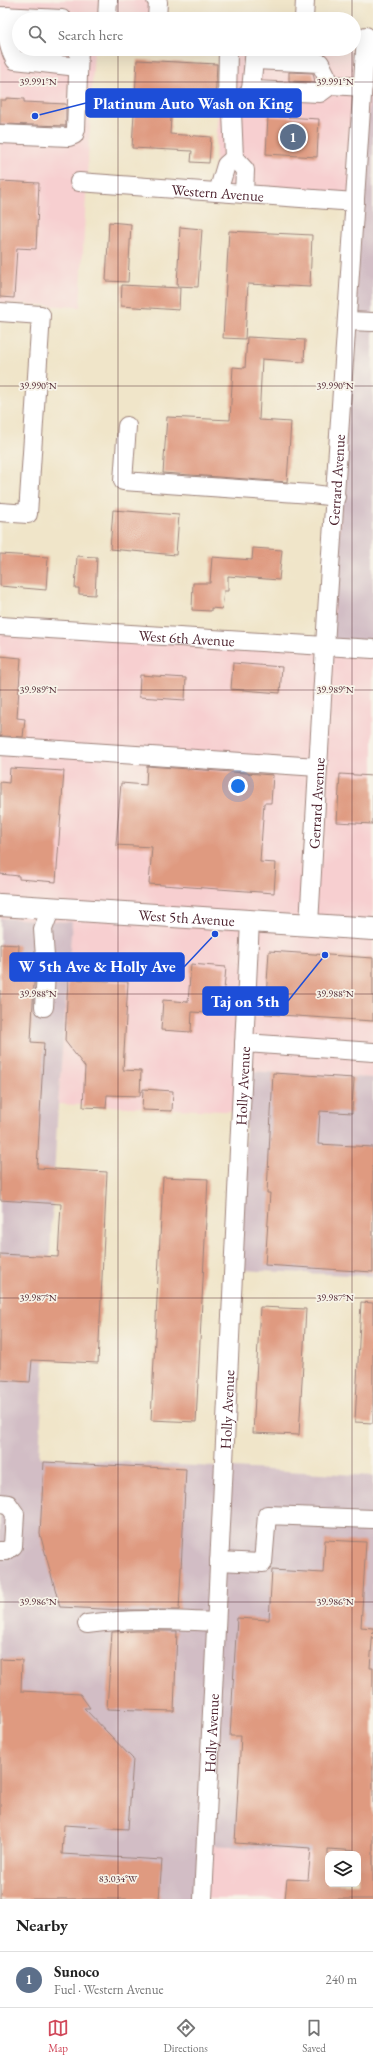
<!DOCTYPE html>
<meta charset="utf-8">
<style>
body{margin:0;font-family:"EB Garamond",serif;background:#f6f6f6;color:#222}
.controls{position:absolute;right:12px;bottom:12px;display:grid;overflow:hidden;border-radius:8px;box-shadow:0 4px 16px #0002}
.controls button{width:36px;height:36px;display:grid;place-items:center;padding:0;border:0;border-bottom:1px solid #e0e0e0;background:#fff;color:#222;font:20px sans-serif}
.you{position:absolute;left:238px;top:786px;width:14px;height:14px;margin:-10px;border:3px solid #fff;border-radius:50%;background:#1a73e8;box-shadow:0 0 0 6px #1a73e833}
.badge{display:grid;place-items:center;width:26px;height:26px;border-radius:50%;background:#d1495b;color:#fff;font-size:13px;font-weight:700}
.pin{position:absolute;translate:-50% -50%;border:2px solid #fff;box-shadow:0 1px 4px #0006}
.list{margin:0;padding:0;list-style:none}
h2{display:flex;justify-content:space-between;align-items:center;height:52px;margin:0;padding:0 16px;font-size:17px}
h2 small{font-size:13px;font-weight:400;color:#767676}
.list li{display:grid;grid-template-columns:26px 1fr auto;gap:12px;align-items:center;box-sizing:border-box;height:56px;padding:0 16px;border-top:1px solid #e0e0e0}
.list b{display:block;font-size:15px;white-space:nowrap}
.list p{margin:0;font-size:13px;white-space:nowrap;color:#767676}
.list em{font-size:13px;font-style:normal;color:#767676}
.icon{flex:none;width:22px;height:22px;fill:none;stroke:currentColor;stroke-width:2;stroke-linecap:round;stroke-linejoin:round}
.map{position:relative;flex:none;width:373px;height:1899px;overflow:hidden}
.search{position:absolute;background:#fff;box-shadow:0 4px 16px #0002;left:12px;right:12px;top:12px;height:44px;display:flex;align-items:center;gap:10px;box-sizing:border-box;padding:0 14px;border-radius:22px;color:#767676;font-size:15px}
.sheet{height:108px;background:#fff}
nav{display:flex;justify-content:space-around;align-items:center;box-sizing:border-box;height:56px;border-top:1px solid #e0e0e0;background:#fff;font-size:11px;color:#767676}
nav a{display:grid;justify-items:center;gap:2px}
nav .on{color:#d1495b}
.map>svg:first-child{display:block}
.built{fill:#f7cfd0}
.industrial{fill:#d2bdc5}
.building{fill:#df9a80;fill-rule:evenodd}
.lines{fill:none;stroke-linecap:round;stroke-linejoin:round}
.minor-casing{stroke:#9d827a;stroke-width:20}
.major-casing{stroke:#9d827a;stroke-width:24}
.minor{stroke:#fff;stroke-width:18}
.major{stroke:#fff;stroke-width:22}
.ticks{fill:none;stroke:#4a1f2b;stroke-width:1;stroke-opacity:0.45}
.labels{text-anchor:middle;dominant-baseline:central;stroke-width:3.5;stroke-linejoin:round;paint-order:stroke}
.street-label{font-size:15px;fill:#4a1f2b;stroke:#f7f3e8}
.ticks-label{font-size:10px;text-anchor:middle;fill:#4a1f2b;stroke:#f7f3e8;stroke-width:3.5;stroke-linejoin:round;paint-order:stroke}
.leader{fill:none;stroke:#1d4ed8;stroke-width:1.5}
.callout-dot{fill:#1d4ed8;stroke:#f7f3e8;stroke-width:1.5}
.callout{fill:#1d4ed8;stroke:#1d4ed8;stroke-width:1.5}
.callout-label{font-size:16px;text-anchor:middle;font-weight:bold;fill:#fff}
</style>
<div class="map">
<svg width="373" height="1899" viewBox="0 0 373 1899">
<rect width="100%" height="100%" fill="#f7f3e8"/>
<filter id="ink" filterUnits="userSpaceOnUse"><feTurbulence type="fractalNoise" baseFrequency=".025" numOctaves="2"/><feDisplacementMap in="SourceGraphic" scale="8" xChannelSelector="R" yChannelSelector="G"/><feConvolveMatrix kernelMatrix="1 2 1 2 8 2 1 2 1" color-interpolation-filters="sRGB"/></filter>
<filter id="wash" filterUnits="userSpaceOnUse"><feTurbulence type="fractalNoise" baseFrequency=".012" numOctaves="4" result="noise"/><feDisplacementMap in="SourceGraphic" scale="16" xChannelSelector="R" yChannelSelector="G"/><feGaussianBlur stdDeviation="0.9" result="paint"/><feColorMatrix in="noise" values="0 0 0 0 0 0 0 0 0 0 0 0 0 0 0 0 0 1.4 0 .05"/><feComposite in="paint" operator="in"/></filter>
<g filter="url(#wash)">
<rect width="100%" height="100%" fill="#f0e5c9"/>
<path class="built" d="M0,0H166V19H19V49H94L80,307L0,303Z
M354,34L373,35V1078L249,1071L246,1112L58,1104L72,922L0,918V622L325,644L353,199L213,193L222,49H354Z
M199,1844L333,1854H328V1884H358L373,1899H196Z"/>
<path class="industrial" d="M373,44V642L332,639Z
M0,918L72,922L58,1104L39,1457L373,1476V1857L358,1854H333L199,1844L196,1899H0Z
M248,1071L373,1078V1276L240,1270Z"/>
<g id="blocks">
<path class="building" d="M137,60L217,64L215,104L172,102L170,134L211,137L209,163L191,162L192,151L132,148Z
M289,72L313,73L315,82L289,81Z
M6,98L24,99V102L66,104V126L0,124V100H6Z
M268,116L319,119L317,157L266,154Z
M0,181L39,183L36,249L17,248L14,298L0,297Z
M109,222L131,224L128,282L106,281Z
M180,227L202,229L198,287L177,286Z
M229,231L312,235L310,287L248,284L245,339L223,338Z
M122,285L180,288L179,310L121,306Z
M247,337L305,340L304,362L262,359L259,420L291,422L287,482L163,473L167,417L230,420L233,367L245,368Z
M113,510L179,515L176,555L110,549Z
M253,548L282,550L279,580L228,576V591H224L222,609L211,608V611L192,610L193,583H210L212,557L252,560Z
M0,554L48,557L46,590L0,586Z
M77,556L97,557L95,595L79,594V588H75Z
M0,656L21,658L17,718L25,719L23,737L0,736Z
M233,663L282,667L280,693L231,689Z
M140,675L186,678L185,700L139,697Z
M147,766L273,775L271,803H264L260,862L276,863L274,893L149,884L152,847L116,845L121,783L146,785Z
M10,768L64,771L56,882L19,879V876L0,874V782L9,783Z
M340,774L373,776V824L337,822Z
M0,944L19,945L18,964H35L31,1042L44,1043L37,1168L107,1172L98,1363L32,1360L30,1382L0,1380V1254L58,1257L61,1204L0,1200Z
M269,951L373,958V1021L265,1014Z
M191,964L226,967L222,1014L192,1012L191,1032L161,1030L163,1000L188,1002Z
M68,979L128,982L123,1070L141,1071L140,1096L107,1095L106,1108L83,1107L85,1067L65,1041Z
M273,1073L354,1078L352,1113L320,1111L318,1144L373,1147V1272L265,1265L270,1193H267Z
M143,1089L173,1091L172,1111L142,1110Z
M163,1177L208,1179L196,1422L151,1420Z
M361,1302L373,1303V1423L355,1422Z
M260,1307L306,1309L299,1435L253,1433Z
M44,1462L186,1469L179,1610H123L60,1607L40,1534Z
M325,1540L366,1542L361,1627L373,1628L370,1668H373V1899H285L287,1879L308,1880L311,1848L235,1843L241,1736H230L237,1618L269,1620L272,1570L323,1573ZM328,1849L358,1851V1884H328Z
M136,1631H177L174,1711L107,1709L112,1632Z
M0,1659L22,1660L21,1691L80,1694L90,1708H84L133,1759L128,1829L64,1825L62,1854L162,1860L159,1899H0Z"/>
</g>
</g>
<g filter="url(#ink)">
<use href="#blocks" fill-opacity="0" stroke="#9d827a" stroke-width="1"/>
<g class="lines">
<defs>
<g id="minor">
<path d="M156,0L158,2L157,19"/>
<path d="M0,16L62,19"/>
<path d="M8,16C6,33 7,45 15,60L78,67"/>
<path d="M107,19L108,0"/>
<path d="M304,19L305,0"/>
<path d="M228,49L227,102L232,112"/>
<path d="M255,49L251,90L320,93L331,85L363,87"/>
<path d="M254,60L320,63L331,85"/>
<path d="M0,134L69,137L74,135L76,129L79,49"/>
<path id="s1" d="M79,182L355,202"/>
<path d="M218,192L226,165L234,158"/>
<path d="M244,194L245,170L234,158L232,112L251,90"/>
<path d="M0,312L41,315L28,514L0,512"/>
<path d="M348,321L373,322"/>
<path d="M127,426L123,481L312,494L336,497"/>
<path id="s2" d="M0,626L373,649"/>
<path d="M0,746L318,767"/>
<path id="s3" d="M309,924L327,612L366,36"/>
<path d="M44,1007L46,971L43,929L51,908"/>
<path d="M244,1043L373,1052"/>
<path d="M0,1503L8,1504L15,1514L13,1546L6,1551H0"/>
<path d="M219,1561L263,1563L267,1515L373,1519"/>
<path d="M87,1624C130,1618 173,1620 216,1622"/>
<path id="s4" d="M203,1899L250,921"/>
</g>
<g id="major">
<path id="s5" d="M0,905L373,929"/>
</g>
</defs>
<use href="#minor" class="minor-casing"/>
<use href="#major" class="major-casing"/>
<use href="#minor" class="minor"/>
<use href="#major" class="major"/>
</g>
</g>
<path class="ticks" d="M118,0V19M352,0V19M118,49V1899M352,49V1854M0,82H373M0,386H373M0,690H373M0,994H373M0,1298H373M0,1602H373M352,1884V1899"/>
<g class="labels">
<g class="street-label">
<text stroke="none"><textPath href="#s1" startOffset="139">Western Avenue</textPath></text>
<text stroke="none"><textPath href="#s3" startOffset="445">Gerrard Avenue</textPath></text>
<text stroke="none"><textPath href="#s2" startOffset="187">West 6th Avenue</textPath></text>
<text stroke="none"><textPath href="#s3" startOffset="121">Gerrard Avenue</textPath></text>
<text stroke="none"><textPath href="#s5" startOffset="187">West 5th Avenue</textPath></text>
<text stroke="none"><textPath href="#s4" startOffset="814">Holly Avenue</textPath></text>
<text stroke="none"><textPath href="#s4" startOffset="490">Holly Avenue</textPath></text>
<text stroke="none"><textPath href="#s4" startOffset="166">Holly Avenue</textPath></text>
</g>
</g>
<g class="ticks-label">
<text x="38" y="85">39.991°N</text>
<text x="335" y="85">39.991°N</text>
<text x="38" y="389">39.990°N</text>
<text x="335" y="389">39.990°N</text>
<text x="38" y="693">39.989°N</text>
<text x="335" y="693">39.989°N</text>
<text x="38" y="997">39.988°N</text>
<text x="335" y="997">39.988°N</text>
<text x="38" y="1301">39.987°N</text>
<text x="335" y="1301">39.987°N</text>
<text x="38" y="1605">39.986°N</text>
<text x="335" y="1605">39.986°N</text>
<text x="118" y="1882">83.034°W</text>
</g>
<path class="leader" d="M35 116L86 103M215 934L184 967M325 955L288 1001"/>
<g class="callout-dot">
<circle cx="35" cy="116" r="4"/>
<circle cx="215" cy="934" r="4"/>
<circle cx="325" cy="955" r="4"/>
</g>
<g class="callout">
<rect x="86" y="89" width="215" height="28" rx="4"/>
<rect x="10" y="953" width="174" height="28" rx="4"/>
<rect x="203" y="987" width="85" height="28" rx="4"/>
</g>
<g class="callout-label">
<text x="193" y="109">Platinum Auto Wash on King</text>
<text x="97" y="972">W 5th Ave &amp; Holly Ave</text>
<text x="245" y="1007">Taj on 5th</text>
</g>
</svg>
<div class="controls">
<button><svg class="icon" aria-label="layers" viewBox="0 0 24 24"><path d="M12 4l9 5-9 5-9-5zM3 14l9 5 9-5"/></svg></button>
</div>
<div class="you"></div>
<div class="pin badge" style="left:293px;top:137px;background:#5c6f8a">1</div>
<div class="search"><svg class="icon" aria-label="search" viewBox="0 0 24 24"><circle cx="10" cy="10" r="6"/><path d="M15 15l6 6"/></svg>Search here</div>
</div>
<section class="sheet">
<h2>Nearby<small></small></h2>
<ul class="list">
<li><span class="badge" style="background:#5c6f8a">1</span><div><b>Sunoco</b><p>Fuel · Western Avenue</p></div><em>240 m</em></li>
</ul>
</section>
<nav>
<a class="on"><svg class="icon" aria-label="map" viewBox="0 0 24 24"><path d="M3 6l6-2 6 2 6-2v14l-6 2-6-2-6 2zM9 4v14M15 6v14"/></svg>Map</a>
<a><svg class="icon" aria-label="directions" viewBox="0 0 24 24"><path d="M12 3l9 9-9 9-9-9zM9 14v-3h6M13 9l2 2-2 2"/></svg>Directions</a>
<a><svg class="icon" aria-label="saved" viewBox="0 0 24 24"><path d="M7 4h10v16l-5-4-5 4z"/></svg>Saved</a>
</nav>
